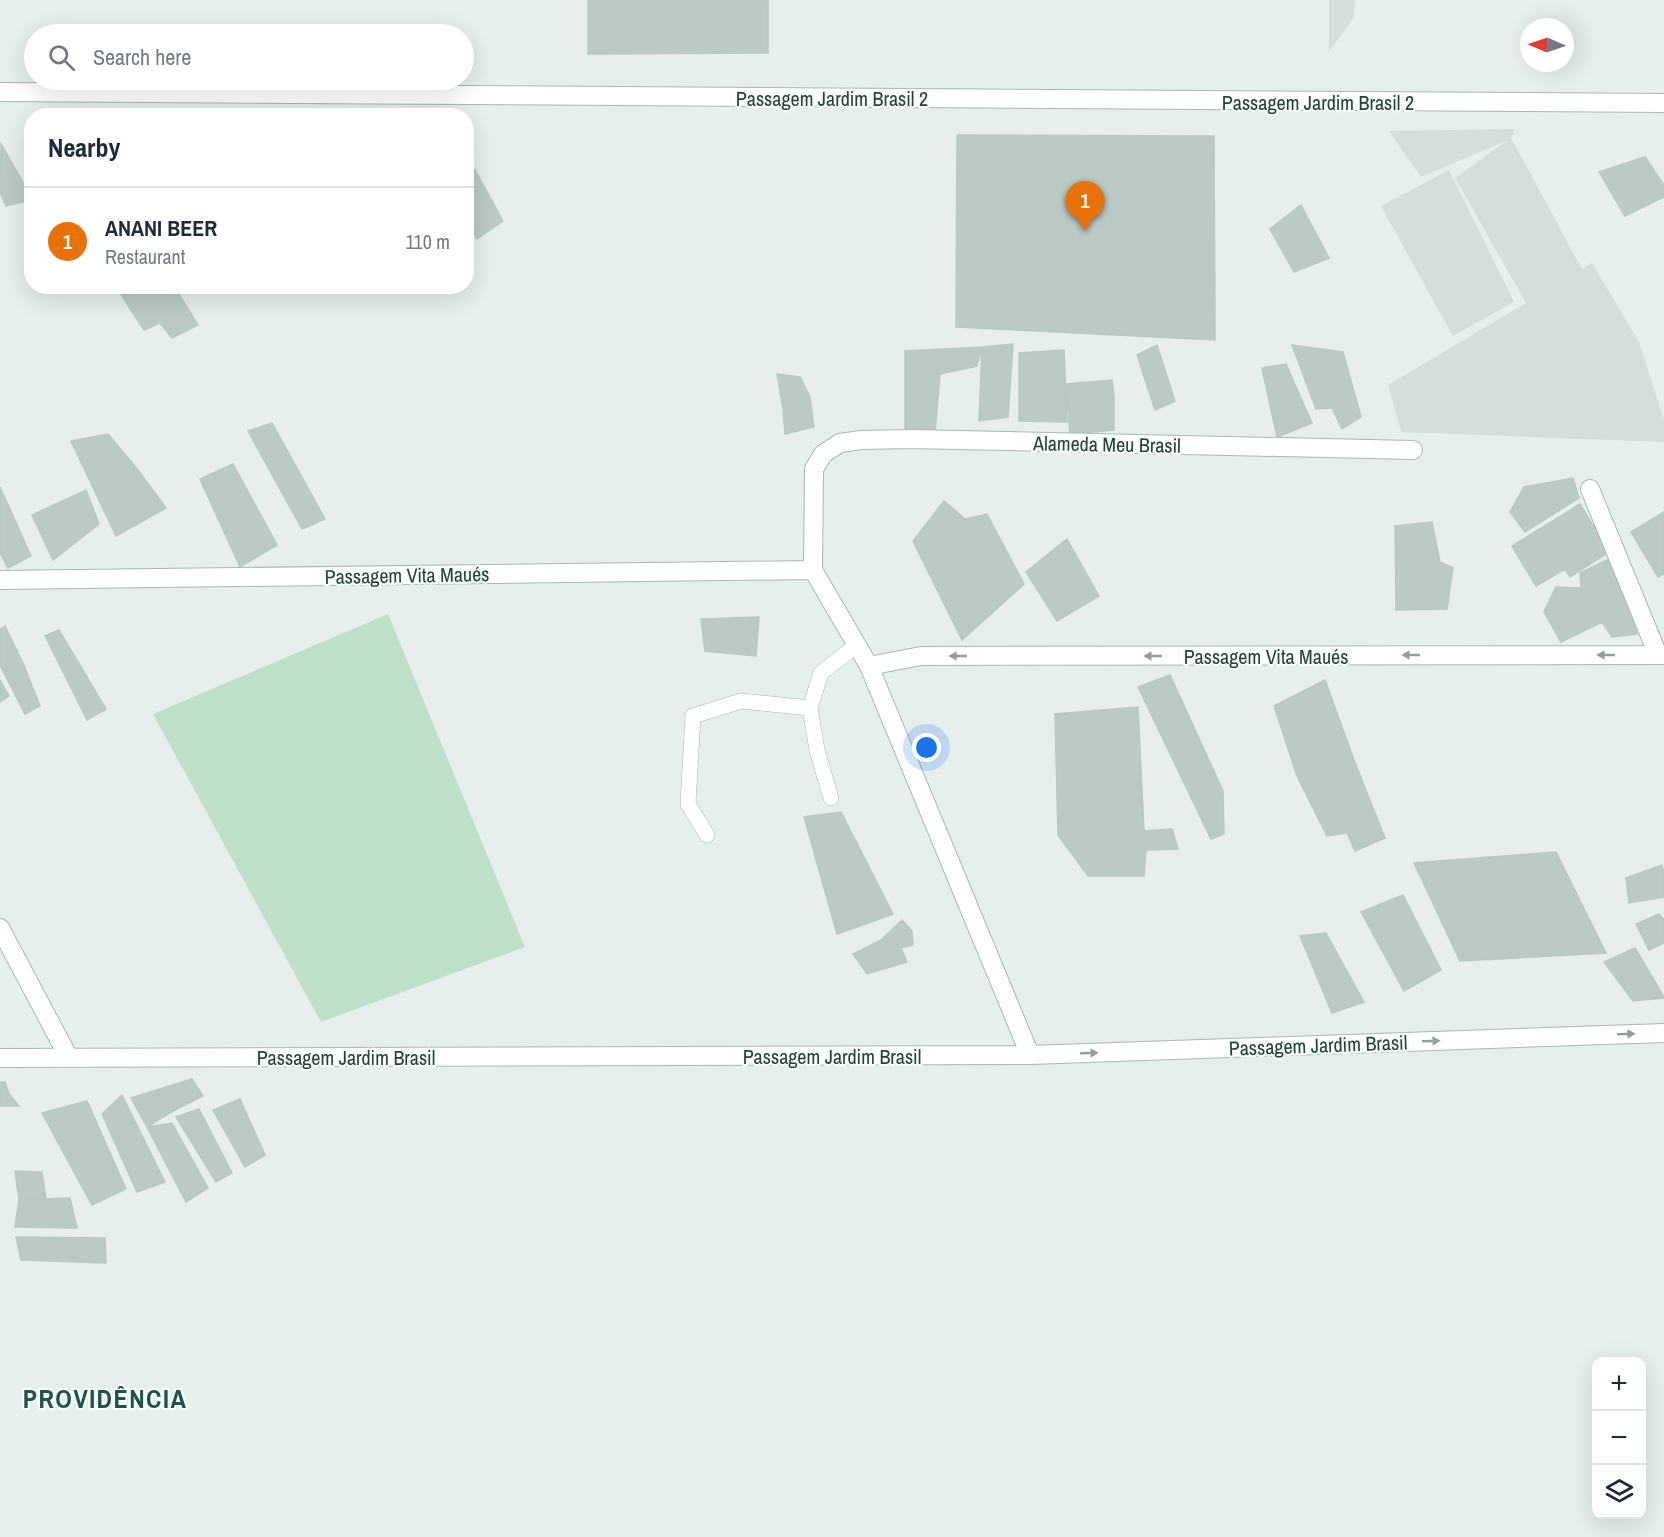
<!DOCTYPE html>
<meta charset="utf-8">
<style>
body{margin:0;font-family:"Archivo Narrow",sans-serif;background:#f2f2f3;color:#1f2937}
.controls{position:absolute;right:18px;bottom:18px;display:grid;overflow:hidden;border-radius:12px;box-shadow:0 6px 24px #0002}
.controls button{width:54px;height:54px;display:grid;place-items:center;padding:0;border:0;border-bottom:2px solid #e0e1e3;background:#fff;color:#1f2937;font:30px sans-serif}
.compass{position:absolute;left:1520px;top:18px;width:54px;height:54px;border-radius:50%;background:#fff;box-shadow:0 6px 24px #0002;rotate:272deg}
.you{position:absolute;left:927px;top:748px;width:21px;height:21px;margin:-15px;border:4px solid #fff;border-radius:50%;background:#1a73e8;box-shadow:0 0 0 9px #1a73e833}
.badge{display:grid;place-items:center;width:39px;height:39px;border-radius:50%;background:#d93025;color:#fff;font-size:20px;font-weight:700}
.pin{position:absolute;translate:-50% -50px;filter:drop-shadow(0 2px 3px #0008)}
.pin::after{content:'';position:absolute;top:32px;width:21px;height:18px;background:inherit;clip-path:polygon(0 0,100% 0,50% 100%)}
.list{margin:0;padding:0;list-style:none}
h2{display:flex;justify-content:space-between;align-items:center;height:78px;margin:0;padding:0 24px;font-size:26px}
h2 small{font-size:20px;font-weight:400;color:#747a83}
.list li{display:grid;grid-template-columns:39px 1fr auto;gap:18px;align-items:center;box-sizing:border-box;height:108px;padding:0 24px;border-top:2px solid #e0e1e3}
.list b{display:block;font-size:22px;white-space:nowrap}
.list p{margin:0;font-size:20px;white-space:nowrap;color:#747a83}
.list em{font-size:20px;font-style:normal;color:#747a83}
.icon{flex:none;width:33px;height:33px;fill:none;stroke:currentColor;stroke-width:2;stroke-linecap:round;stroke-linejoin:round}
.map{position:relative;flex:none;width:1664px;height:1537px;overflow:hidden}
.search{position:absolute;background:#fff;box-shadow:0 6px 24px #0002;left:24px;top:24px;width:450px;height:66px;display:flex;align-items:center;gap:15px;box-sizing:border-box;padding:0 21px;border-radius:33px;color:#747a83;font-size:22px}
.panel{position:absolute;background:#fff;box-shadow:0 6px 24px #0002;left:24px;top:108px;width:450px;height:186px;border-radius:24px}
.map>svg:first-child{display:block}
.built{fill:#d4dfda}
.green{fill:#bfe0c8}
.building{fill:#bbcac4;stroke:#b8c9c2;stroke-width:1.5}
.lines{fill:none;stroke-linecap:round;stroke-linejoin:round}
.service-casing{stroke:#a8b8b2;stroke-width:16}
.minor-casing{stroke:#a8b8b2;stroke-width:20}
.tertiary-casing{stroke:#a8b8b2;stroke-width:20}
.service{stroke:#fff;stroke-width:15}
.minor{stroke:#fff;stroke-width:18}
.tertiary{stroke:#fff;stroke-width:18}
.oneway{fill:#92a09c}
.labels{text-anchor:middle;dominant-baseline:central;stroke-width:4.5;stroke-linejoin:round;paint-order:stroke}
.street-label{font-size:20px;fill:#24423a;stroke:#f7fbf9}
.district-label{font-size:26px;font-weight:bold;letter-spacing:1.5px;fill:#1f5548;stroke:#f7fbf9}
</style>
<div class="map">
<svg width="1664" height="1537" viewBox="0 0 1664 1537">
<rect width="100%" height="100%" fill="#e6efeb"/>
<path class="built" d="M1329,0H1355L1354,17L1329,52Z
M1515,129L1511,138L1582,269L1592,263L1639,342L1664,420V442L1401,432L1388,385L1526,303L1455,178L1508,140L1421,177L1389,131Z
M1449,170L1514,302L1453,336L1381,206Z"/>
<path class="green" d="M388,614L525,947L321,1022L153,714Z"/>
<path class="building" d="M588,0H768V53L588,54Z
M957,135L1214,136L1215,340L956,327Z
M1,144L15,168L32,200L6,206L0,192Z
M1645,157L1664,185V197L1625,216L1599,172Z
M466,159H469L503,221L477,239L466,223Z
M1301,205L1329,258L1294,272L1270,229Z
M124,286H174L198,325L172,338L160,323L144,330L118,290Z
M1013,344L1008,417L979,421L982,347Z
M1157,345L1175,401L1155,410L1137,355Z
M1292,345L1343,352L1361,417L1342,429L1332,408L1316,409Z
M982,347L977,366L940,374L935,432L905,431V351Z
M1064,350L1067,422L1019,421V353Z
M1286,364L1312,423L1277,437L1262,368Z
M777,374L800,377L810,397L814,427L785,434L783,409Z
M1112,380L1114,395V430L1070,434L1066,384Z
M272,423L325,519L302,529L248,431Z
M108,434L138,470L166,508L116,536L71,441Z
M233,464L277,545L240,567L200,479Z
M1573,478L1579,498L1525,532L1510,512L1524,487Z
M0,487L31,556L8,568L0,553Z
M86,490L99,524L53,560L32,515Z
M944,501L965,519L987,514L1024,584L962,640L913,541Z
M1580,504L1609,552L1570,577L1565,569L1536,586L1512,546Z
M1664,512V574L1658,577L1631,532Z
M1432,522L1440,562L1453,568L1447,609L1396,610L1395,526Z
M1067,539L1099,596L1057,621L1026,572Z
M1609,559L1627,593L1637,634L1612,637L1602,622L1561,642L1544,612L1556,587L1581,588L1580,573Z
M759,617L756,656L705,651L701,619Z
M5,626L23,663L40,706L25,714L0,665V629Z
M59,630L106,709L87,720L45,636Z
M1170,675L1223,791L1224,834L1211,839L1138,687Z
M0,680L9,696L0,702Z
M1325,680L1354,760L1385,838L1355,851L1347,833L1327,836L1297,776L1274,706Z
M1138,707L1144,831L1172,829L1178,849L1146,850L1144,876H1088L1058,835L1055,714Z
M841,812L893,914L837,934L804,817Z
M1556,852L1606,953L1460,961L1414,863Z
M1662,865L1664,874V897L1629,903L1626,878Z
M1403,895L1441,970L1404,991L1361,912Z
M1659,914L1664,920V943L1649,950L1636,924Z
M902,920L912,931L913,945L901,948L907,962L867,974L853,954L881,940Z
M1326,933L1364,1002L1332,1013L1300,936Z
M1635,948L1664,997V998L1633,1001L1604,962Z
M192,1079L203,1096L173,1111L147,1127L131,1098Z
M0,1082H5L9,1094L19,1106H0Z
M122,1095L165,1182L137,1192L102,1114Z
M240,1099L265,1155L245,1167L213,1110Z
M87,1101L126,1189L92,1205L42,1113Z
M199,1109L232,1173L216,1182L176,1117Z
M172,1123L208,1188L186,1202L147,1127Z
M15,1171L42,1172L46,1199L19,1200Z
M70,1198L77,1228L15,1227L19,1200Z
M16,1237L105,1238L106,1263L21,1260Z"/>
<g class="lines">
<defs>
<path id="service" d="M831,798L817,750L810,708L821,673L857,645
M707,835L688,804L693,716L741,701L810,708"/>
<path id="minor" d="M1590,489L1658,655
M0,580L813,570
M869,666L921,656L1664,655
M0,928L69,1058
M1030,1055L869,666L813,570L814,469L823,454L840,443L861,440L911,439L1413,450
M0,1058L1030,1055L1664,1033"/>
<path id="tertiary" d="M0,92L1664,103"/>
</defs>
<use href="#service" class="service-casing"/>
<use href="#minor" class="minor-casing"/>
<use href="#tertiary" class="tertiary-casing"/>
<use href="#service" class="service"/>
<use href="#minor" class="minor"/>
<use href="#tertiary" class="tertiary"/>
</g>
<defs><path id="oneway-solid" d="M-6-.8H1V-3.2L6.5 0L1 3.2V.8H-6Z" transform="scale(1.5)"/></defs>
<g class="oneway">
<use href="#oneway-solid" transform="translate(1411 655) rotate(180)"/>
<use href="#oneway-solid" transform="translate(1606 655) rotate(180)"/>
<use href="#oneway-solid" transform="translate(958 656) rotate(180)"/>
<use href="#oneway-solid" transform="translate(1153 656) rotate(180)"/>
<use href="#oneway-solid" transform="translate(1626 1034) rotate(-2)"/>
<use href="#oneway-solid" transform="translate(1431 1041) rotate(-2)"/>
<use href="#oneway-solid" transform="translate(1089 1053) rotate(-2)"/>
</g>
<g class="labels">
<g class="street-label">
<text x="832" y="98">Passagem Jardim Brasil 2</text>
<text x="1318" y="102">Passagem Jardim Brasil 2</text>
<text transform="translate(1107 444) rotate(1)">Alameda Meu Brasil</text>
<text transform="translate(407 575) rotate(-1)">Passagem Vita Maués</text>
<text x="1266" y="656">Passagem Vita Maués</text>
<text transform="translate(1318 1045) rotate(-2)">Passagem Jardim Brasil</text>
<text x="832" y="1056">Passagem Jardim Brasil</text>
<text x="346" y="1057">Passagem Jardim Brasil</text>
</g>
<g class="district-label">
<text x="105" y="1398">PROVIDÊNCIA</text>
</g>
</g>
</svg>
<div class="controls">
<button>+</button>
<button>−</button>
<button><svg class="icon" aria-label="layers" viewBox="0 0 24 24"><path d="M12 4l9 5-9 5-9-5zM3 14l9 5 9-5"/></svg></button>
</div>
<svg class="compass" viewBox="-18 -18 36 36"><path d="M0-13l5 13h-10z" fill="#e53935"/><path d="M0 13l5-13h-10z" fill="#747a83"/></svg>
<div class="you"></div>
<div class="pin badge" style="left:1085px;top:231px;background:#e8710a">1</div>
<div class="search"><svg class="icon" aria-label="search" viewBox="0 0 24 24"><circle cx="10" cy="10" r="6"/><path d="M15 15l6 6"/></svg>Search here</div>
<section class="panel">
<h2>Nearby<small></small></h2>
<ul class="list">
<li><span class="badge" style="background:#e8710a">1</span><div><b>ANANI BEER</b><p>Restaurant</p></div><em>110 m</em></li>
</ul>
</section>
</div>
